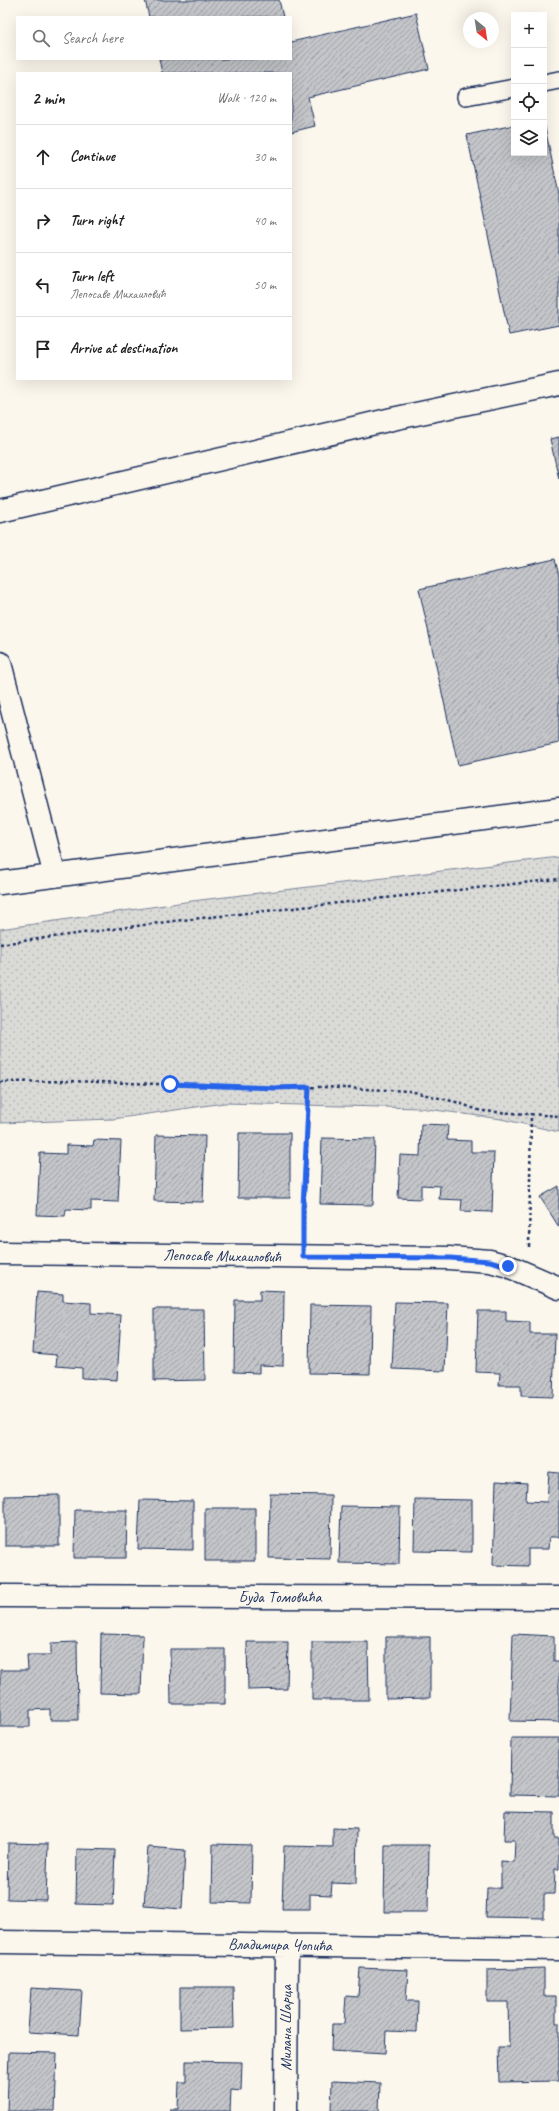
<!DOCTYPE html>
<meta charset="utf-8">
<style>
body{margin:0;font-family:Caveat,sans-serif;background:#f2f2f2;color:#222}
.controls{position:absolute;right:12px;top:12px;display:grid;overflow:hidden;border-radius:0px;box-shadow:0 4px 16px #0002}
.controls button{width:36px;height:36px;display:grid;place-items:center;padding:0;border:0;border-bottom:1px solid #e0e0e0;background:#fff;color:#222;font:20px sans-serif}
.compass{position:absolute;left:463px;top:12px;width:36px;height:36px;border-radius:50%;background:#fff;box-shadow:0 4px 16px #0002;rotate:150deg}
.stop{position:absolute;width:12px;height:12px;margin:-9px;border:3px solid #2563eb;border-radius:50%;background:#fff}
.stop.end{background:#2563eb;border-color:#fff;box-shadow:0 1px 4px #0008}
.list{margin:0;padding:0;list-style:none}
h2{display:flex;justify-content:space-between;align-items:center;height:52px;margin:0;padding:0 16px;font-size:17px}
h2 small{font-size:13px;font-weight:400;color:#767676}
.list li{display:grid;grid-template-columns:26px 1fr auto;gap:12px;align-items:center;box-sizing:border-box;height:64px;padding:0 16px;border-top:1px solid #e0e0e0}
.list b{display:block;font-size:15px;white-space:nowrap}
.list p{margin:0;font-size:13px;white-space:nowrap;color:#767676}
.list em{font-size:13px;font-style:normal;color:#767676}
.icon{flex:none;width:22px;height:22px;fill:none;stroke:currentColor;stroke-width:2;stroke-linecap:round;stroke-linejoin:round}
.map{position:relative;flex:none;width:559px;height:2111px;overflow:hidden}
.search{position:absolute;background:#fff;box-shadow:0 4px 16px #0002;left:16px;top:16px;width:276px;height:44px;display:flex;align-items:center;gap:10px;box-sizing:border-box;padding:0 14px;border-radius:0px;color:#767676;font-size:15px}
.panel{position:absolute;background:#fff;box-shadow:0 4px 16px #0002;left:16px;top:72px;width:276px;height:308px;border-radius:0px}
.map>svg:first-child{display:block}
.grass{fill:url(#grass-dots);stroke:#7a849a}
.building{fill:url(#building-hatch);stroke:#1b2f5e}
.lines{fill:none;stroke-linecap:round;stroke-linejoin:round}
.lane-casing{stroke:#1b2f5e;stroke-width:20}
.street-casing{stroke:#1b2f5e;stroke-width:25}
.path{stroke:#1b2f5e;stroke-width:2.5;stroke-dasharray:3 3;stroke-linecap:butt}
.lane{stroke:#fbf7ec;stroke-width:17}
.street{stroke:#fbf7ec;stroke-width:22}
.route{stroke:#2563eb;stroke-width:5}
.labels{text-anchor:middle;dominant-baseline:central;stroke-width:3;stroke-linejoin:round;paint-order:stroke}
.street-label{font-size:16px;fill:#1b2f5e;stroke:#fbf7ec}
</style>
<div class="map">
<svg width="559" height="2111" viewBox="0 0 559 2111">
<defs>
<pattern id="grass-dots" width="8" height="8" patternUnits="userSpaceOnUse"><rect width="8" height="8" fill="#dadad7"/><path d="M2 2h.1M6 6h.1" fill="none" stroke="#babbbb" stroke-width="1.8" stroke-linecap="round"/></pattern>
<pattern id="building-hatch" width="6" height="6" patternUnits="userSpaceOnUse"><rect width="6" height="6" fill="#c3c5c9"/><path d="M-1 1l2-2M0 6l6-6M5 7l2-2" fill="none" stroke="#9ea0a6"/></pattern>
</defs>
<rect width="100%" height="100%" fill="#fbf7ec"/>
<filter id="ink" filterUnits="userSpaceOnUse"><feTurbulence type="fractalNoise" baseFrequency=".025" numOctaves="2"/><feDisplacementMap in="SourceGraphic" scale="8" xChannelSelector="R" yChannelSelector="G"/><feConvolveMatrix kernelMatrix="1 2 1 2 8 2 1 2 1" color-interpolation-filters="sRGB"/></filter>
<g filter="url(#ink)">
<path class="grass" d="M559,857V1132L501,1119L420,1108L224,1103L113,1119L0,1123V929L192,901Z"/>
<path class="building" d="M145,0H279L283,17H149Z
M416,13L429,69L308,97L315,126L291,132V73H162L159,59H291V42Z
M544,123L559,194V325L509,335L467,135L514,125V153H544Z
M559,437V479L550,439Z
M555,559L559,576V743L458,765L419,589Z
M421,1124L448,1125L447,1140L471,1141V1152H494L492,1212L461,1211L462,1200L439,1199L440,1186L421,1185V1199L398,1198L400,1155L420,1156Z
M239,1133H290V1198H238Z
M156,1135L205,1136L203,1202L154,1201Z
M322,1138L375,1139L373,1205L320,1204Z
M94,1140L121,1141L118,1202L91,1201V1210L66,1209L65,1216L37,1215L40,1153L66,1154V1145L93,1146Z
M559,1186V1227L540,1197Z
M260,1290L284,1291L283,1366L259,1365V1373L234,1372L235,1300H260Z
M37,1292L63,1294V1301L91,1303V1313L121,1315L117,1380L82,1378V1368L56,1366L57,1355L33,1353Z
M395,1302L448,1303L445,1371L392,1369Z
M310,1305L371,1306L370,1374L309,1373Z
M154,1309H204L205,1380L154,1381Z
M478,1311H506V1321L530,1322V1334H555L553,1397L521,1396V1385H499L500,1373L476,1372Z
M549,1472L559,1473V1537H549L548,1549H528V1566L493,1565L496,1481L527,1483L526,1501L547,1502Z
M270,1494L331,1495L330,1559L269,1558Z
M59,1495V1546H5V1496Z
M415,1499L472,1500V1552L414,1551Z
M140,1500L193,1501V1550L138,1549Z
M341,1506L400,1507L399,1564L339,1563Z
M205,1508H255V1561H205Z
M75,1510H127L126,1558H74Z
M101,1634L143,1635L141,1694L100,1693Z
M513,1634L554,1636V1661H559V1722L510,1721Z
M386,1637H430V1698L386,1699Z
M77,1642L78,1720H50V1709L30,1710V1727H0V1670H28L27,1655H51V1643Z
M247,1642H288L287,1689L248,1690Z
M312,1642H368L369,1700H312Z
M170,1649H225V1704H171Z
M511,1738H559V1796L510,1795Z
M505,1811L554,1812V1838H559V1869H555L554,1894H544V1918L486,1917L487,1888H501V1861L514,1862L515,1840H504Z
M333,1828L357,1829L356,1884L332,1883L331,1895L310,1894V1909H282L284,1846L333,1847Z
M8,1843L48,1844L46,1900L7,1899Z
M213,1844L252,1845L251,1903L212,1902Z
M385,1845H429L428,1912H384Z
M148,1847L185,1850L182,1909L144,1906Z
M77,1849L115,1850L113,1905L76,1904Z
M360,1968L408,1970L406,2001H418L417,2032L386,2031L385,2054L331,2051L332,2024H344L346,1996L358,1997Z
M544,1968V1996H556V2023H559V2081L499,2082L498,2047H509L508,2002H487V1970Z
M180,1987H233L234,2028L180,2029Z
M31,1988L82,1991L79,2035L28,2032Z
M9,2052L57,2053L55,2111H7Z
M186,2061L242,2062L241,2091L231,2090L230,2111H170V2109H178L179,2082H186Z
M332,2081L380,2083L379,2111H331Z"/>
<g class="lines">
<defs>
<path id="lane" d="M544,83L559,80
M466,97L514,88"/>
<path id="street" d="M0,511L392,419L559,384
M0,663L55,876
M0,883L559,809
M0,1253L449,1258L490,1261L508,1266L559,1288
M0,1596L559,1598
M0,1942L559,1949
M286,2111L287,1945"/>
</defs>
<use href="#lane" class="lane-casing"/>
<use href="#street" class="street-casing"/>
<path class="path" d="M0,944L174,921L559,879
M0,1082L69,1081L275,1088L322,1087L410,1091L456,1102L481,1111L559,1116
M303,1231L309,1087
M529,1247L531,1113"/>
<use href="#lane" class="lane"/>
<use href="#street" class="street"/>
</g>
</g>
<g class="lines" filter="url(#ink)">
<path class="route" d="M170,1084L276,1088L309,1087L303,1207V1257L450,1258L490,1261L508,1266"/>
</g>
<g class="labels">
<g class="street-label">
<text transform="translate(222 1256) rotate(1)">Лепосаве Михаиловић</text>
<text x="280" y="1597">Буда Томовића</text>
<text transform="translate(280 1945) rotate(1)">Владимира Чопића</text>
<text transform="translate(286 2028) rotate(-90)">Милана Шарца</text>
</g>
</g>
</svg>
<div class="controls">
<button>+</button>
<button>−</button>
<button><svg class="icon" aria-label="locate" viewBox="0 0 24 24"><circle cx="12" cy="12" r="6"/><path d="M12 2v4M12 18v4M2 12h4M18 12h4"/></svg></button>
<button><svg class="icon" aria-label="layers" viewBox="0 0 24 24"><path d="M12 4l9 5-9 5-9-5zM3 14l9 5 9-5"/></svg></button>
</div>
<svg class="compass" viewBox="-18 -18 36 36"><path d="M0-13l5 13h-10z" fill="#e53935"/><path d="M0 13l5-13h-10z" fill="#767676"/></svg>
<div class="stop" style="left:170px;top:1084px"></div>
<div class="stop end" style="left:508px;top:1266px"></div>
<div class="search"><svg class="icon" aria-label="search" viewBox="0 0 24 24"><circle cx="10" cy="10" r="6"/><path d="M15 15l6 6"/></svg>Search here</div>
<section class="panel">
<h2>2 min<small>Walk · 120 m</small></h2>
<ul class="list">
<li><svg class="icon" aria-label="ahead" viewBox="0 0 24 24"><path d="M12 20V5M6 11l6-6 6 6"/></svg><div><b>Continue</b></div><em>30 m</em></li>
<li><svg class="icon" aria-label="right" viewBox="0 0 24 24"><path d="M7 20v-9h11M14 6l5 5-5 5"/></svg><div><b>Turn right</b></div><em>40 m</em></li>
<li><svg class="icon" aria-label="left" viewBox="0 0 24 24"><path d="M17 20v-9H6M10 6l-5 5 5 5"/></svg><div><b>Turn left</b><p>Лепосаве Михаиловић</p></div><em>50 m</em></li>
<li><svg class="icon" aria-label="arrive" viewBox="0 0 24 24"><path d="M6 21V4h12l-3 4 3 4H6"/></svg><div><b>Arrive at destination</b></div></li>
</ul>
</section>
</div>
